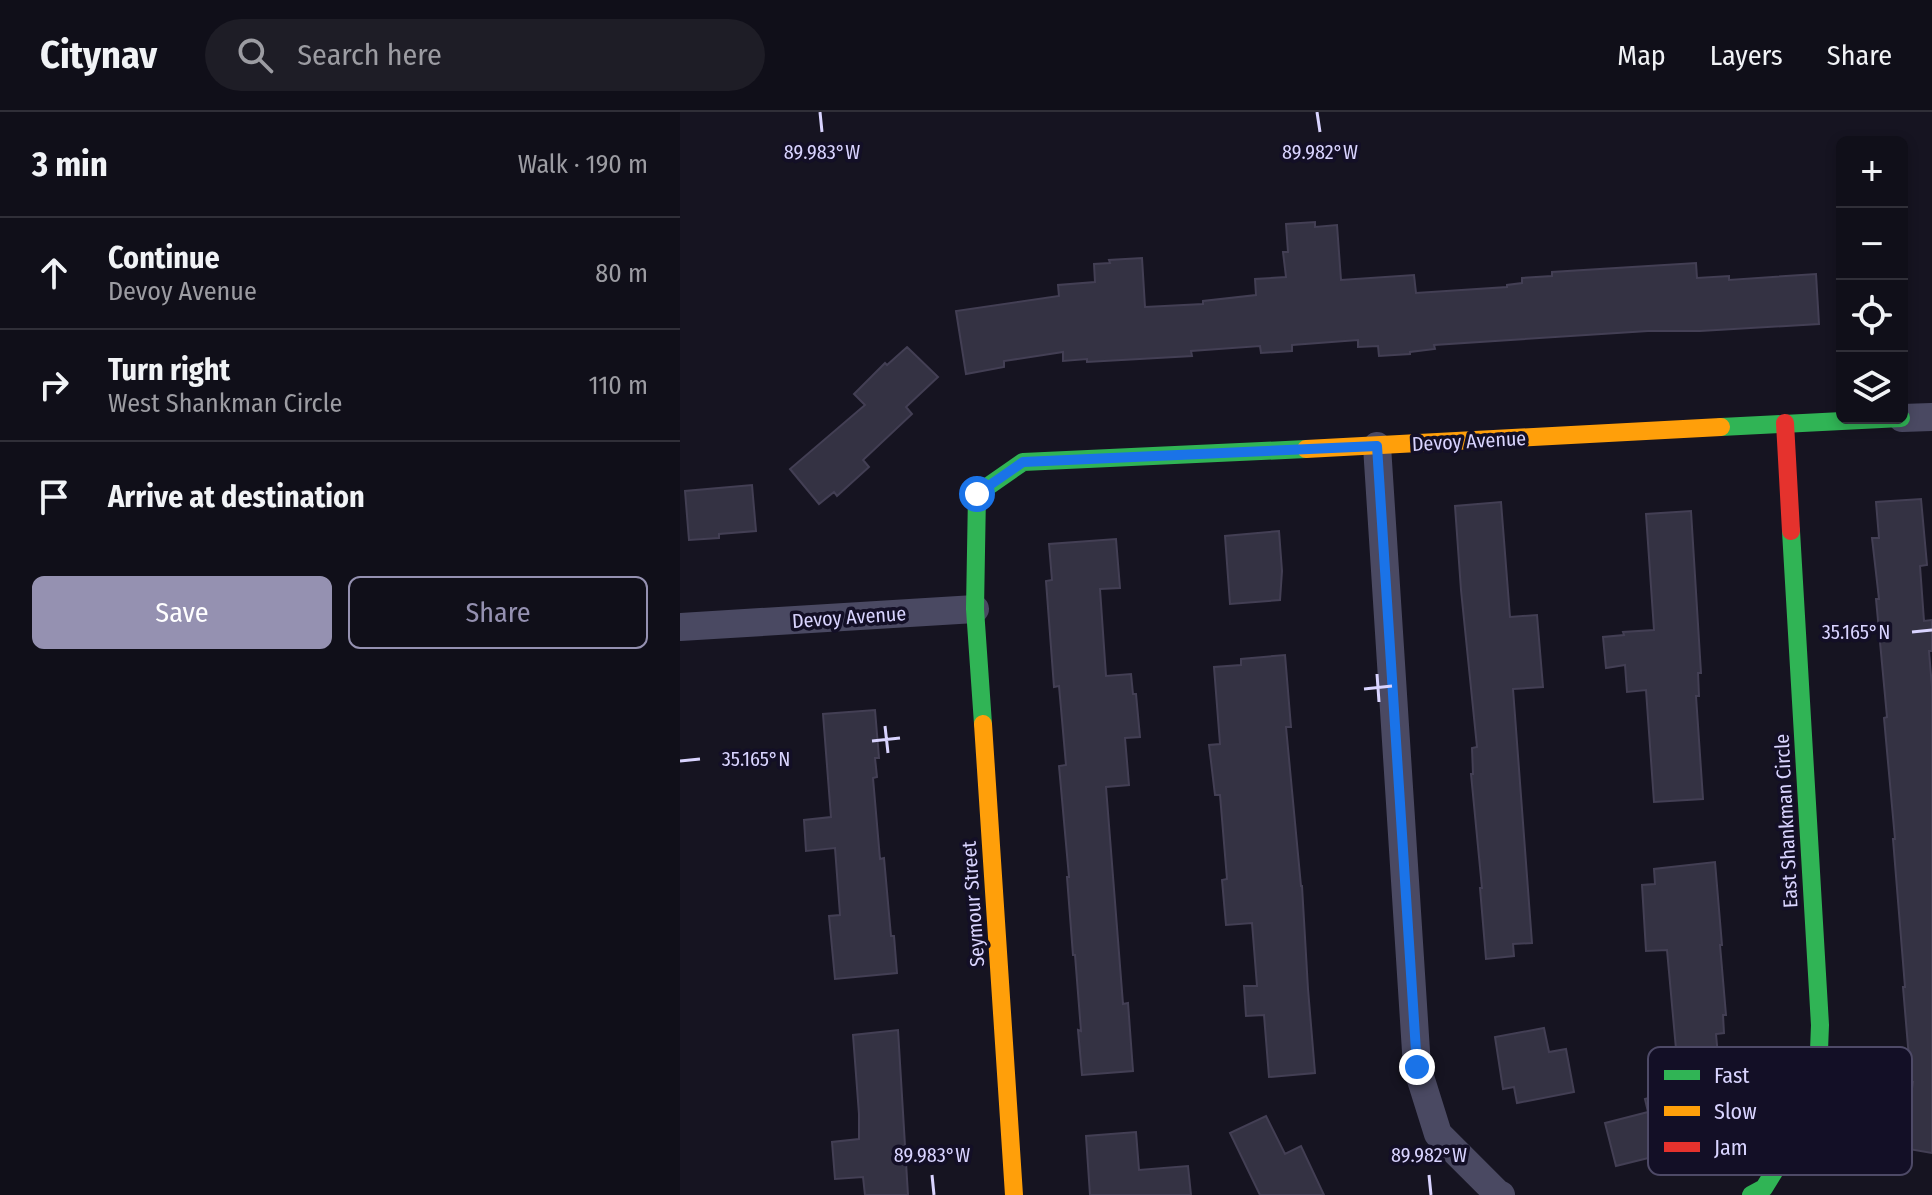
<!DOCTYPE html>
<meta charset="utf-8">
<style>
body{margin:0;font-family:"Fira Sans Condensed",sans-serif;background:#1e1d26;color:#f1f3f6}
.controls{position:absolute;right:24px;top:24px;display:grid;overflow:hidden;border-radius:12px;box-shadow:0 4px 12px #0003}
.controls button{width:72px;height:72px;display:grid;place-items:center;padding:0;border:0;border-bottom:2px solid #302f38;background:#100f19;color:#f1f3f6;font:40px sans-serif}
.stop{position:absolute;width:24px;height:24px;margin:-18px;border:6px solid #1a73e8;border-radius:50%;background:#fff}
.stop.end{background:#1a73e8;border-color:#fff;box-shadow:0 2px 8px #0008}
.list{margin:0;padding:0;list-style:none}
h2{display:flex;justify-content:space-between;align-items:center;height:104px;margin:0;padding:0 32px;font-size:34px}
h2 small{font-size:26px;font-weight:400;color:#9c9ca2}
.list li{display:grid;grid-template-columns:52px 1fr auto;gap:24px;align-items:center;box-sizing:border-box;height:112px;padding:0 32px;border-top:2px solid #302f38}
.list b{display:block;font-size:30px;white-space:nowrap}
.list p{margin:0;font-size:26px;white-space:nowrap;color:#9c9ca2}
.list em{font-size:26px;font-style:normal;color:#9c9ca2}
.actions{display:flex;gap:16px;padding:24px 32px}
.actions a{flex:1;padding:18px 0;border:2px solid #9591b1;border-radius:12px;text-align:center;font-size:28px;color:#9591b1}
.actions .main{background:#9591b1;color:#fff}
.icon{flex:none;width:44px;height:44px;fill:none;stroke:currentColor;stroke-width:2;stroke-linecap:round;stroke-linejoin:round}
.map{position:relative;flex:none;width:1252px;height:1083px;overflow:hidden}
header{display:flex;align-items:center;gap:48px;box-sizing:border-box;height:112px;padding:0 40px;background:#100f19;border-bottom:2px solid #302f38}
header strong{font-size:38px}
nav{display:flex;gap:44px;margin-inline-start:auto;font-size:28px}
.search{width:560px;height:72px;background:#1e1d26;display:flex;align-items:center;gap:20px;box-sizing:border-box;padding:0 28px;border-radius:44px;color:#9c9ca2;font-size:30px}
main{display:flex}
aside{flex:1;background:#100f19}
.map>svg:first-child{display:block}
.building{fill:#343243;stroke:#433f54;stroke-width:2}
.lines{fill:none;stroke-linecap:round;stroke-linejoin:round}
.street{stroke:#4a4962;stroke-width:28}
.fast{stroke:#30b455;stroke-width:18}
.slow{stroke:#ff9f0a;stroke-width:18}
.jam{stroke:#e5322d;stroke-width:18}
.route{stroke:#1a73e8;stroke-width:10}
.ticks{fill:none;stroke:#d9d4ff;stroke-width:3}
.labels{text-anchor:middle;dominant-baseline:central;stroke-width:7;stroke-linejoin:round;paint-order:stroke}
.street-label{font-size:20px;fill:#d9d4ff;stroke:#130f26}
.key{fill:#130f26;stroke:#4e4a67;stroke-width:2}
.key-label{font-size:22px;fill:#d9d4ff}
.ticks-label{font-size:20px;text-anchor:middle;fill:#d9d4ff;stroke:#130f26;stroke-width:7;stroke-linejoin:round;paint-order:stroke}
</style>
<header>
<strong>Citynav</strong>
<div class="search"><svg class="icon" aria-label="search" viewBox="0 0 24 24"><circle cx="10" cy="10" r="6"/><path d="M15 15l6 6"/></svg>Search here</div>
<nav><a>Map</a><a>Layers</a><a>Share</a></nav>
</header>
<main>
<aside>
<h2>3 min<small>Walk · 190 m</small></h2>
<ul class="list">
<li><svg class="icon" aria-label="ahead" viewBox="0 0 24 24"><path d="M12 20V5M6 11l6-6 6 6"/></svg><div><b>Continue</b><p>Devoy Avenue</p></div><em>80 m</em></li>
<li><svg class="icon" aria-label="right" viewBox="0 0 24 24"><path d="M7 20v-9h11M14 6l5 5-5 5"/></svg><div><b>Turn right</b><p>West Shankman Circle</p></div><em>110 m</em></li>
<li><svg class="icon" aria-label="arrive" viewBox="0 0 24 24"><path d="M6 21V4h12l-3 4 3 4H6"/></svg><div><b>Arrive at destination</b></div></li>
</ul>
<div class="actions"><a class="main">Save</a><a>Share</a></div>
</aside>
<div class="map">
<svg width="1252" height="1083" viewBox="0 0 1252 1083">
<rect width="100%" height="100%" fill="#161421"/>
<path class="building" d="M635,110V115L657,113L661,168L734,163L736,181L827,175V173L842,171V166L872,164V160L1016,151L1017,166L1049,164V168L1136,162L1139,212L1020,219H968L754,233L755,237L730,240V242L699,244L698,234L678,235V228L612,233V239L581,241L580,234L511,239L512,244L407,250V247L383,249V240L324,249V255L286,262L276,199L379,184L378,173L415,170L414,152L430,151L429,148L462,146L465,195L523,192V189L576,183L575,167L606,165L603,140H608L606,112Z
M227,235L258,265L226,295L232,302L183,348L189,355L157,384L154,380L139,392L110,357L185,293L174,282L205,251L207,253Z
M72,373L76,419L39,422V426L9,428L5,379Z
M1241,387L1247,453L1240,454L1244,509L1252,508V539H1249L1252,575V1041L1223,1036L1233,970H1231L1223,875H1225L1213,727H1215L1204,606L1207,605L1196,487H1199L1192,426H1199L1196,390Z
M821,390L830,505L857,503L863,575L833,577L852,831L833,832L834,844L806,847L800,776H802L791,662H793L792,636L797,635L781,478L775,394Z
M1011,399L1021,561H1018L1019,584H1016L1023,687L974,690L966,578L947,580L945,553L926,556L923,525L944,523L943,520L974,518L966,402Z
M599,419L602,459L600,488L550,492L545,424Z
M436,427L440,476L420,477L426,564L451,562L453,582H456L460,625L445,626L449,673L426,675L443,892L448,891L453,959L402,963L398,918L401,919L395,843H393L387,765H389L379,654L386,653L379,574L374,575L366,469L372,468L369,432Z
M605,543L611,615H606L621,774H622L628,877L635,961L589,965L584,903L566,904L564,874H577L572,811L546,813L542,768L547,767L540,683H535L529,633L540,632L534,555L561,553V547Z
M195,598L199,646H195L197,665L193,666L200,747L204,746L211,824H214L217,861L155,867L149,804L160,803L155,736L126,739L124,708L151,705L143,602Z
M1035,750L1042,833H1040L1046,903H1043L1044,921L1036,922L1038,944L997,948L987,838L966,839L962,773L975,772L974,757Z
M864,916L869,940L886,937L894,980L837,991L834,975L823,977L815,925Z
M218,918L228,1083H185L183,1065L155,1067L152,1030L179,1027V1002L173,923Z
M1011,975L1021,1010L1012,1013L1017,1034L936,1054L925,1011L968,1000L965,987Z
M586,1004L605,1042L621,1034L644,1083H580L550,1021Z
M456,1020L459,1058L508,1054L511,1083H410L406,1024Z"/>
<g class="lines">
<path class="street" d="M1222,306L1252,305
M697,334L737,955L758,1022L817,1081L821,1083
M0,515L295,497"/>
<path class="fast" d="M1041,315L1221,306
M303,612L295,497L297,382L343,350L626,337
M1071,1083L1084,1076L1137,990L1140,913L1111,419"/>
<path class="slow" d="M626,337L1041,315
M303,612L334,1083"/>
<path class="jam" d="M1105,311L1111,419"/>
</g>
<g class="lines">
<path class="route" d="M297,382L343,350L697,334L737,955"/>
</g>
<path class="ticks" d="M140,0L142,20M637,0L640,20M1232,520L1252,518M697,562L699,590M684,577L712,574M205,614L208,641M192,629L220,626M0,649L20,647M252,1063L254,1083M749,1063L751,1083"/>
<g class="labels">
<g class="street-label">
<text transform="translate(789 329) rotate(-3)">Devoy Avenue</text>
<text transform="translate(169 505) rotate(-4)">Devoy Avenue</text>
<text transform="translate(1106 709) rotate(-93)">East Shankman Circle</text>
<text transform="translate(293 792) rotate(-94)">Seymour Street</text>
</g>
</g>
<rect x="968" y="935" width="264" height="128" rx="12" class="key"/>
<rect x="984" y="958" width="36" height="10" fill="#30b455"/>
<rect x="984" y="994" width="36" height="10" fill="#ff9f0a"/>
<rect x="984" y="1030" width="36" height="10" fill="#e5322d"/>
<g class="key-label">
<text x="1034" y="971">Fast</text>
<text x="1034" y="1007">Slow</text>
<text x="1034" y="1043">Jam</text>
</g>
<g class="ticks-label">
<text x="142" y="47">89.983°W</text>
<text x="640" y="47">89.982°W</text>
<text x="1176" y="527">35.165°N</text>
<text x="76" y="654">35.165°N</text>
<text x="252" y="1050">89.983°W</text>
<text x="749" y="1050">89.982°W</text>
</g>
</svg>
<div class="controls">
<button>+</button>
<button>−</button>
<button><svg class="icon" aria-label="locate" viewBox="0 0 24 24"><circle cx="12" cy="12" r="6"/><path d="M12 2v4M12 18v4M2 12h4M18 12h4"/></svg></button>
<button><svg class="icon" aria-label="layers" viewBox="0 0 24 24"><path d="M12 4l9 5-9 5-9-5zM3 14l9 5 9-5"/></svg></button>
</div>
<div class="stop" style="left:297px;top:382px"></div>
<div class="stop end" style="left:737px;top:955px"></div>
</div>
</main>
